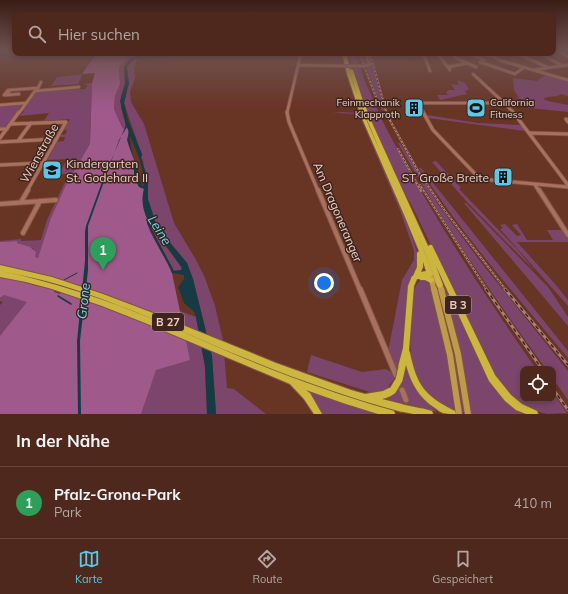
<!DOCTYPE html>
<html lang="de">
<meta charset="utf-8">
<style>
body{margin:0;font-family:Mulish,sans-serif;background:#553025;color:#f1f3f6}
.controls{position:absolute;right:12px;bottom:12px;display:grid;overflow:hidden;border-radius:8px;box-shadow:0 2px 6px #0003}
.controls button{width:36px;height:36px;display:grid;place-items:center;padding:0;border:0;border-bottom:1px solid #65443b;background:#4e281c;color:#f1f3f6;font:20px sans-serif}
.you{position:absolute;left:324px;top:283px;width:14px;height:14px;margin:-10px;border:3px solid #fff;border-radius:50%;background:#1a73e8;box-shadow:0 0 0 6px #1a73e833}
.badge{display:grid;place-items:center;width:26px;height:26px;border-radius:50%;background:#5ac8e6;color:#fff;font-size:13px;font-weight:700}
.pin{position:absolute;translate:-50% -33px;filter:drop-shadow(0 1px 2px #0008)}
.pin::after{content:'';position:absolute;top:21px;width:14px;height:12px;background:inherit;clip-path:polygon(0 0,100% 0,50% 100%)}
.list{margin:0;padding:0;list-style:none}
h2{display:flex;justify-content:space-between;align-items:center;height:52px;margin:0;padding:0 16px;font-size:17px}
h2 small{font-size:13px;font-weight:400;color:#b3a6a3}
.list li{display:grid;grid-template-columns:26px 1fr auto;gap:12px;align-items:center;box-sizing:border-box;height:72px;padding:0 16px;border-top:1px solid #65443b}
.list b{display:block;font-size:15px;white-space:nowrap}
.list p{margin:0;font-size:13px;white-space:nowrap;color:#b3a6a3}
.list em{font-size:13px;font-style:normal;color:#b3a6a3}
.icon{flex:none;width:22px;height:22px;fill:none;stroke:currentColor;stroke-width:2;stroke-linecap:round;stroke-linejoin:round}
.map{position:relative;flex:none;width:568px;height:414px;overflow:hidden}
.search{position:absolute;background:#4e281c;box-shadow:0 2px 6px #0003;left:12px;right:12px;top:12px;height:44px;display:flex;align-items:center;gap:10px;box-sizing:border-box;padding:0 14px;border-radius:8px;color:#b3a6a3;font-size:15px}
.sheet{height:124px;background:#4e281c}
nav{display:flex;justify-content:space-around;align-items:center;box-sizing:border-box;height:56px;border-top:1px solid #65443b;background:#4e281c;font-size:11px;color:#b3a6a3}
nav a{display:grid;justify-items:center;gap:2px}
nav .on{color:#5ac8e6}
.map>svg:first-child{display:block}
.green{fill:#7c456c}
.forest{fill:#9f598b}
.water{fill:#173b45;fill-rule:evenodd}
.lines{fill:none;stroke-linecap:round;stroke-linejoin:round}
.stream-far1{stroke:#173b45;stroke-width:1}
.stream{stroke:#173b45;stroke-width:1.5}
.minor-tunnel{stroke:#7c4c3d;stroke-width:5;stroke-dasharray:5 2.5;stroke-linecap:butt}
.minor-far3-casing{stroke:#7f5445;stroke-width:4}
.minor-far2-casing{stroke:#7f5445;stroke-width:4.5}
.minor-far1-casing{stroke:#7f5445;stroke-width:6}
.minor-casing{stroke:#7f5445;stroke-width:7}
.major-far1-casing{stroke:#7f5445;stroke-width:7}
.major-casing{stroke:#7f5445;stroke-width:8}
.highway-casing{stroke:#7f5445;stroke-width:2}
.minor-far3{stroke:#a9705d;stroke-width:2.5}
.minor-far2{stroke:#a9705d;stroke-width:3}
.minor-far1{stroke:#a9705d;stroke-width:4}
.minor{stroke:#a9705d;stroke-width:5}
.major-far1{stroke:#be9a4b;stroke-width:5}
.major{stroke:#be9a4b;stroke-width:6}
.highway{fill:#ccb63f;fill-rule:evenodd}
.rail-far1-casing{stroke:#a98073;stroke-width:2}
.rail-casing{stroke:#a98073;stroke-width:3}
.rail-far1{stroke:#3d251d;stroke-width:1;stroke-dasharray:2;stroke-linecap:butt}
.rail{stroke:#3d251d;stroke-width:1.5;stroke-dasharray:4;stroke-linecap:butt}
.minor-bridge-casing{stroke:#7f5445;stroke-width:4;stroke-linecap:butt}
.highway-bridge-casing{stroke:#7f5445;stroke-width:9;stroke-linecap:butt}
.minor-bridge{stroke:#a9705d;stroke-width:2.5}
.highway-bridge{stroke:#ccb63f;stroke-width:7}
.labels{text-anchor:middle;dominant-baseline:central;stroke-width:3;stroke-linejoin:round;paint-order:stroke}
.far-poi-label{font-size:10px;fill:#edcdc3;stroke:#3d251d;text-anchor:end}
.shield{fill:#3d251d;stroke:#b89b91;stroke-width:1}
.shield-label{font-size:11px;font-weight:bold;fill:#edcdc3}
.street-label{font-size:12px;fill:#edcdc3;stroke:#3d251d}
.poi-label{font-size:12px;fill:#edcdc3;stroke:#3d251d;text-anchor:start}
.water-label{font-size:13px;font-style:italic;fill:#6bdefe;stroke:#3d251d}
</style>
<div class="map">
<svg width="568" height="414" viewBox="0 0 568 414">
<rect width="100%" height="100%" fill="#683525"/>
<path class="green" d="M129,53H142L130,59L124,67L125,84L121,95V108L125,123L127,140L132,155L147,223L172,273L180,311L196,317L205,367L207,414H0V305L3,302L0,301V298L3,295L54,290V292L60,294L66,281L35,257L34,249L17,243V241L0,242V241L21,239V241L41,240L47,220L69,174H59L67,159L47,160L57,142L64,141L65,137H60L61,135L66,134L67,130H64L70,119L44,121L49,113L20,116L24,111H22L36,92L40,90L85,89L88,85H84L85,84L92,83L90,140L122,126L114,109L115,96L120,84L119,67L130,55Z
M348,53H356L364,79L379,113L367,112L356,81Z
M361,53H364L368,65L370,66L371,63L366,53H369L384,110L382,111Z
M135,58L138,59L134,67L135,78L130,92L131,102L144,124L174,223L196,260L205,278L215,306L223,340L227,388L234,389L266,414H216L212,356L193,279L187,263L162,233L155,221L148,199L143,160L141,158L142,155L124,103L129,83L126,69L128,64Z
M83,74L78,84L51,86L57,77Z
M545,75L568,81V96L561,94C556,98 549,95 543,99L548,101L568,105V112L529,108L520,99L505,101L519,98L514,90L513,78L537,81Z
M457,80L465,83L469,89L465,91L467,94L440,100L437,95H448L446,92L449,90H455L451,84L459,85Z
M20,104L21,105V107L6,128H0V105Z
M342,112L360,113L406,218L418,255L417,265L408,286L401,360L398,372L388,352L402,280L414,260V251L400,210L359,114L333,113Z
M367,113L379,114C424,203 479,287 536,369H523V399H553V393L567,413L547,414L532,410L522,405L504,390L488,364L413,208L400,185Z
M427,115L478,123L521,125L525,131L428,118Z
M398,143H400L440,207L480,261L568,371V400L553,379V369H546C493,296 442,222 398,143Z
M436,161L461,188L459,189L517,249L535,271L467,202L432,162Z
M419,168H421L568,351V358C516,296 463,235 419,168Z
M464,203H466L548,287L568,317V326Z
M151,223L158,236L182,268L181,270L174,271L151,228L149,224Z
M505,224L517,236L521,235L512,225L517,224L527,240H553L547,230H562L568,239V242H517L556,285L568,300V306L500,229L503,228L500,225Z
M435,262L489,377L528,414H471C463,362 451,312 435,262Z
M422,279L427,281L431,287L448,357L456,414H452L451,409C444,407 439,403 433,398C406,375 410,345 412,313C413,302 411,286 422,279Z
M447,328L453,342L465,413L462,412Z
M311,355L362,372L386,369L392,373L394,379L388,387L390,388L385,391L373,393L307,372Z
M406,361L409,375L414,386L437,412L384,399C400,391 403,378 406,361Z
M303,389L378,414H321Z"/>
<path class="forest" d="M107,53H129L130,55L119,67L120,84L115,96L114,109L123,129L127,127C130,133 127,136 128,142C129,149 133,155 134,160C137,174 131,177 144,189C141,200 143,210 148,221L147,223L150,232L171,269L190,360L156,370L141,414H0V336L27,302L4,295L0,298V276L54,290V292L60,294L66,281L0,266V242L17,241V243L30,247L36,252L35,257L38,258L51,218L65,187L90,144L92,83L95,73L82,74L94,57L104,56Z"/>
<path class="water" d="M142,53H147L132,61L127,67L129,83L124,103L128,120L142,154L141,158L148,179V199L155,221L162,233L187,263L193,279L212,356L216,414H207L205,367L196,317L194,312L184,303L178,287L184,279V275L172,273C165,257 154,241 147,223L148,220C143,211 141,200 144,189L139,187L134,178V160L127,140L129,132L127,127L119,140L88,226V270L80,341L81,414H78L77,341L85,261V232L86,226L102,182H100L103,180L126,125L120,101L125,84L124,67L130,59ZM130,136C135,147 147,175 143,187L137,176L138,170C135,166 129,141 130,136ZM150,223L182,268L181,270L174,271L151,228Z"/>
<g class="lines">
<path class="stream-far1" d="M377,53L378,57
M0,54L24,53
M0,55H7
M9,55L46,54
M144,57L222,53
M134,58L246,53
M406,60H412
M137,172L140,176V184
M64,280L77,273"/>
<path class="stream" d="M58,296L71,304"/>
<path class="minor-tunnel" d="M406,400L412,414"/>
<defs>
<path id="minor-far3" d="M559,51L568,57
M365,53L370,64
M428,53H423L430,71
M437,53L450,70
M452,53L456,58L476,67
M469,53L484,60
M479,53L490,56
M488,53L499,60L568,80
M516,53L547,67
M539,53L561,65
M480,62L515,74L523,68
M298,65L340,66
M448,67L468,63
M533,70L568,65
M473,74L501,100L502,103
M8,90H10L7,95H4Z
M10,90L37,88
M37,90L41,82
M7,95L19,94
M0,105L26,103
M19,113L35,91L79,87
M287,113L301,53
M423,113L420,103H498L506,105L514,113"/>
<path id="minor-far2" d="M287,112L289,122L318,191
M423,112L433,130L480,179L568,187
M513,112L568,185
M566,119L568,122
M10,124L66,122L27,191
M0,129H7
M530,133L568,134
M0,138L19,112
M18,141L31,123
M0,142L56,139
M0,165L43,163
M535,185L539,191"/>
<path id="minor-far1" d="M318,190L360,290
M539,190L568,235
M21,202L28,190
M0,204L56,200
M23,233L40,201"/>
<path id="minor" d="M360,289L396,375
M402,390L406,400"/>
<path id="major-far1" d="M430,274L435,278L442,290
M431,278L434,290"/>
<path id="major" d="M434,289L450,355L459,414
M441,289L458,354L468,414"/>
<path id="highway" d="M342,53H346L350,70L351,69L353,70L362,98L373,125L428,246L430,245H432L495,375L511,395L522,404L537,411L538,414H526L516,410L505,401L489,381L436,266L443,285L442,287L440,288L438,287L427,258L415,227L433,274L432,276L430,277L433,278L434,280L433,282L431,283L425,280H421L419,279H417L414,286L409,350L410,353C417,386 425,396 455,411L456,414C452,414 447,414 443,413C440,412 438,410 435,408C419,398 411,383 406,365L404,369L402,371L398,367L403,348L408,286L412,276H413L417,267V253L419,251L405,217L361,116L347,74ZM350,72L358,98L380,151C369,126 357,99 350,72ZM423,262L426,271L421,272L423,267Z
M0,265L52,277L103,294L153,313L276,363L351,390L365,394L383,391L393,386L396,387L397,390C395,395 387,398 382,399L402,404L405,405L406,408L405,411L402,412C341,396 283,374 225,350C177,329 129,308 79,291C53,282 27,276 0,271Z
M0,271C26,276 51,283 76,291C135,309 191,336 248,360C295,379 342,396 391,410L394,411L395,414H378L343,403L306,390L310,393L322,414H314L304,399L290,384L245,365L150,325L102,306L52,289L26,282L0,277Z
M421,408L432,411L433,414H418L417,412L418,409Z"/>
</defs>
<use href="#minor-far3" class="minor-far3-casing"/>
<use href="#minor-far2" class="minor-far2-casing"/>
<use href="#minor-far1" class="minor-far1-casing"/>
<use href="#minor" class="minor-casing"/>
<use href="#major-far1" class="major-far1-casing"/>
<use href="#major" class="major-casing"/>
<use href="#highway" class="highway-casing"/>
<use href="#minor-far3" class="minor-far3"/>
<use href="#minor-far2" class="minor-far2"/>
<use href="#minor-far1" class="minor-far1"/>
<use href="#minor" class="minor"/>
<use href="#major-far1" class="major-far1"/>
<use href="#major" class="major"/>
<use href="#highway" class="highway"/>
<defs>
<path id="rail-far1" d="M359,53L379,105
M370,53L387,115L418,171L445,211L506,290
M398,149L421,191
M420,185L487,290"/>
<path id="rail" d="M486,289L542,369
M505,289L568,365
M553,389L568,410"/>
</defs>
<use href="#rail-far1" class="rail-far1-casing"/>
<use href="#rail" class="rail-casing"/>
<use href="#rail-far1" class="rail-far1"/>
<use href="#rail" class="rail"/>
<defs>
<path id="minor-bridge" d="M340,66H365L370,64"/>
<path id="highway-bridge" d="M393,390L399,380L402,367
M402,408L421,412"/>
</defs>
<use href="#minor-bridge" class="minor-bridge-casing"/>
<use href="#highway-bridge" class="highway-bridge-casing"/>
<use href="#minor-bridge" class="minor-bridge"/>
<use href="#highway-bridge" class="highway-bridge"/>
</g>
<linearGradient id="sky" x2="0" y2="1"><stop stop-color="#391d14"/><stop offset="0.47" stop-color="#6f5151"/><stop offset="1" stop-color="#6f5151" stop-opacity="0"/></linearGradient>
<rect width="568" height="108" fill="url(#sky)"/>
<defs>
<symbol id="building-square" viewBox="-11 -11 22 22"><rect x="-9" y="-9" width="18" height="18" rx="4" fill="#5ac8e6" stroke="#3d251d"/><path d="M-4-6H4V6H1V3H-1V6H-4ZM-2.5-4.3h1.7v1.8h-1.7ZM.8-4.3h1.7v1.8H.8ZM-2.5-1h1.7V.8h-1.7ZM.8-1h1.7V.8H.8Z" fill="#111"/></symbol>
<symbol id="stadium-square" viewBox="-11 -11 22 22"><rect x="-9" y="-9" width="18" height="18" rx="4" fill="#5ac8e6" stroke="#3d251d"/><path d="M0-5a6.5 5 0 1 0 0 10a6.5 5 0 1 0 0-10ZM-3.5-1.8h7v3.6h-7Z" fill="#111"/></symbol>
<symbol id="school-square" viewBox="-11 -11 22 22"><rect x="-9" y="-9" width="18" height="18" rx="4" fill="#5ac8e6" stroke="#3d251d"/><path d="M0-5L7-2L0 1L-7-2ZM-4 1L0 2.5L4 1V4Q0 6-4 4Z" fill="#111"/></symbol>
</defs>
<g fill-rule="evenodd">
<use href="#building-square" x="403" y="97" width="22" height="22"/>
<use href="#stadium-square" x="465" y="97" width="22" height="22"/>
<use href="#school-square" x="41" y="159" width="22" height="22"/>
<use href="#building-square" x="492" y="166" width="22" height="22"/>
</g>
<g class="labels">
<g class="far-poi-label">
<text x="400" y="102">Feinmechanik<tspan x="400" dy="12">Klapproth</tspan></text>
<text x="490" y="102" text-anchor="start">California<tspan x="490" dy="12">Fitness</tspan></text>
</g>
<g class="shield">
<rect x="445" y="296" width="26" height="18" rx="3"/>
<rect x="152" y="313" width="32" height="18" rx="3"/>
</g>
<g class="shield-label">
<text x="458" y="305">B 3</text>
<text x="168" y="322">B 27</text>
</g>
<g class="street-label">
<text transform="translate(39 153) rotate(-61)">Wienstraße</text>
<text transform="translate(338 212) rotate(67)">Am Dragoneranger</text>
</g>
<g class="poi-label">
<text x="66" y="163">Kindergarten<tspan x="66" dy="14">St. Godehard II</tspan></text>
<text x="489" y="177" text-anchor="end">ST Große Breite</text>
</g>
<g class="water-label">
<text transform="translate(160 230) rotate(58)">Leine</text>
<text transform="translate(83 301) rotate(-84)">Grone</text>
</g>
</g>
</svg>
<div class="controls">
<button><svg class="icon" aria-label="locate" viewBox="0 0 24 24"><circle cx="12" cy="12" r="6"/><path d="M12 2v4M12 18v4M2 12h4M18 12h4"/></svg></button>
</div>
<div class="you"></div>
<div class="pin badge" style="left:103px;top:270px;background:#2e9e5b">1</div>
<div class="search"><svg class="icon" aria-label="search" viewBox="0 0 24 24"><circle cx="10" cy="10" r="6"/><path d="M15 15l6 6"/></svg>Hier suchen</div>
</div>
<section class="sheet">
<h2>In der Nähe<small></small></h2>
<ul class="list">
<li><span class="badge" style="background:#2e9e5b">1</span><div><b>Pfalz-Grona-Park</b><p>Park</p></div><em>410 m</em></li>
</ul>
</section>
<nav>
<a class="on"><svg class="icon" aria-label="map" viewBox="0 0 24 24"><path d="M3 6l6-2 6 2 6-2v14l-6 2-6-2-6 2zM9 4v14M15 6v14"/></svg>Karte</a>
<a><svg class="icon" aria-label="directions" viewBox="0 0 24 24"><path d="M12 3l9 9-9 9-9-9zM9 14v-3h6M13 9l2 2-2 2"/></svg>Route</a>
<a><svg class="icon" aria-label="saved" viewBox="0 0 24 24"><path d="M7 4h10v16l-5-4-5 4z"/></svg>Gespeichert</a>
</nav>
